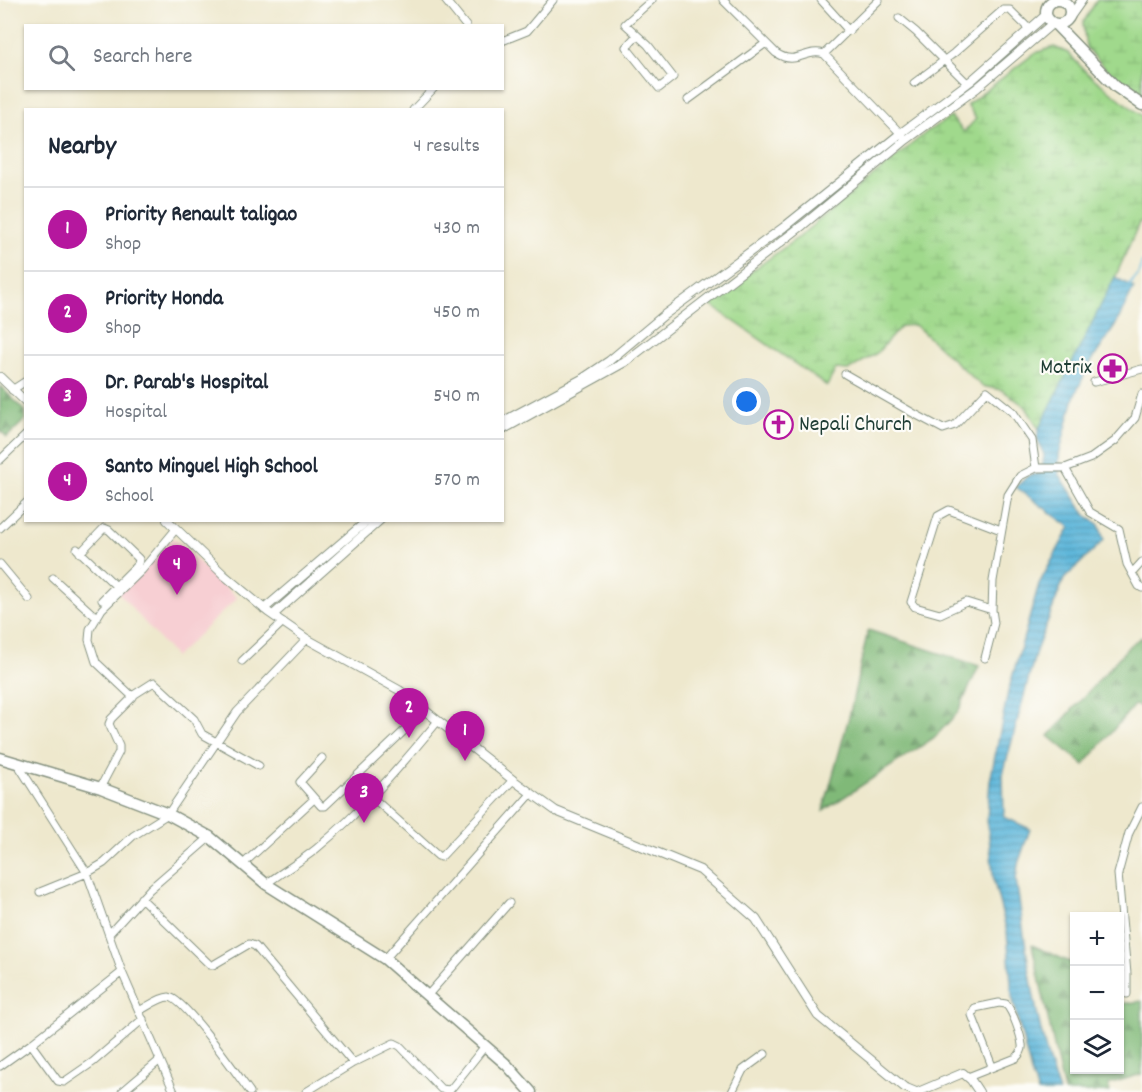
<!DOCTYPE html>
<meta charset="utf-8">
<style>
body{margin:0;font-family:Dekko,sans-serif;background:#f2f2f3;color:#1f2937}
.controls{position:absolute;right:18px;bottom:18px;display:grid;overflow:hidden;border-radius:0px;box-shadow:0 2px 4px #0004}
.controls button{width:54px;height:54px;display:grid;place-items:center;padding:0;border:0;border-bottom:2px solid #e0e1e3;background:#fff;color:#1f2937;font:30px sans-serif}
.you{position:absolute;left:747px;top:402px;width:21px;height:21px;margin:-15px;border:4px solid #fff;border-radius:50%;background:#1a73e8;box-shadow:0 0 0 9px #1a73e833}
.badge{display:grid;place-items:center;width:39px;height:39px;border-radius:50%;background:#b5179e;color:#fff;font-size:20px;font-weight:700}
.pin{position:absolute;translate:-50% -50px;filter:drop-shadow(0 2px 3px #0008)}
.pin::after{content:'';position:absolute;top:32px;width:21px;height:18px;background:inherit;clip-path:polygon(0 0,100% 0,50% 100%)}
.list{margin:0;padding:0;list-style:none}
h2{display:flex;justify-content:space-between;align-items:center;height:78px;margin:0;padding:0 24px;font-size:26px}
h2 small{font-size:20px;font-weight:400;color:#747a83}
.list li{display:grid;grid-template-columns:39px 1fr auto;gap:18px;align-items:center;box-sizing:border-box;height:84px;padding:0 24px;border-top:2px solid #e0e1e3}
.list b{display:block;font-size:22px;white-space:nowrap}
.list p{margin:0;font-size:20px;white-space:nowrap;color:#747a83}
.list em{font-size:20px;font-style:normal;color:#747a83}
.icon{flex:none;width:33px;height:33px;fill:none;stroke:currentColor;stroke-width:2;stroke-linecap:round;stroke-linejoin:round}
.map{position:relative;flex:none;width:1142px;height:1092px;overflow:hidden}
.search{position:absolute;background:#fff;box-shadow:0 2px 4px #0004;left:24px;top:24px;width:480px;height:66px;display:flex;align-items:center;gap:15px;box-sizing:border-box;padding:0 21px;border-radius:0px;color:#747a83;font-size:22px}
.panel{position:absolute;background:#fff;box-shadow:0 2px 4px #0004;left:24px;top:108px;width:480px;height:414px;border-radius:0px}
.map>svg:first-child{display:block}
.built{fill:#f7cfd3}
.forest{fill:url(#forest-firs);stroke:#507b56;stroke-width:1.5}
.wetland{fill:url(#wetland-marsh);stroke:#608b60;stroke-width:1.5}
.water{fill:url(#water-rules);stroke:#3e7a87;stroke-width:1.5}
.lines{fill:none;stroke-linecap:round;stroke-linejoin:round}
.stream{stroke:#5cb6da;stroke-width:2}
.minor-casing{stroke:#869280;stroke-width:9}
.tertiary-casing{stroke:#869280;stroke-width:10}
.secondary-casing{stroke:#869280;stroke-width:13}
.minor{stroke:#fff;stroke-width:7}
.tertiary{stroke:#fff;stroke-width:8}
.secondary{stroke:#fff;stroke-width:10}
.labels{text-anchor:middle;dominant-baseline:central;stroke-width:4.5;stroke-linejoin:round;paint-order:stroke}
.poi-label{font-size:22px;fill:#1f3d34;stroke:#fdfcf7;text-anchor:end}
</style>
<div class="map">
<svg width="1142" height="1092" viewBox="0 0 1142 1092">
<defs>
<pattern id="forest-firs" width="22" height="20" patternUnits="userSpaceOnUse" patternTransform="scale(1.5)"><rect width="22" height="20" fill="#80b978"/><path d="M5 1l3.5 6h-7zM16 11l3.5 6h-7z" fill="#689863"/></pattern>
<pattern id="wetland-marsh" width="20" height="14" patternUnits="userSpaceOnUse" patternTransform="scale(1.5)"><rect width="20" height="14" fill="#a0d98c"/><path d="M1 5h8M5 5V1M11 12h8M15 12V8" fill="none" stroke="#89bb79"/></pattern>
<pattern id="water-rules" width="6" height="5" patternUnits="userSpaceOnUse" patternTransform="scale(1.5)"><rect width="6" height="5" fill="#5cb6da"/><path d="M0 2.5h6" fill="none" stroke="#4b95b2"/></pattern>
</defs>
<rect width="100%" height="100%" fill="#fdfcf7"/>
<filter id="ink" filterUnits="userSpaceOnUse"><feTurbulence type="fractalNoise" baseFrequency=".0167" numOctaves="2"/><feDisplacementMap in="SourceGraphic" scale="12" xChannelSelector="R" yChannelSelector="G"/><feConvolveMatrix kernelMatrix="1 2 1 2 8 2 1 2 1" color-interpolation-filters="sRGB"/></filter>
<filter id="wash" filterUnits="userSpaceOnUse"><feTurbulence type="fractalNoise" baseFrequency=".008" numOctaves="4" result="noise"/><feDisplacementMap in="SourceGraphic" scale="24" xChannelSelector="R" yChannelSelector="G"/><feGaussianBlur stdDeviation="1.35" result="paint"/><feColorMatrix in="noise" values="0 0 0 0 0 0 0 0 0 0 0 0 0 0 0 0 0 1.4 0 .05"/><feComposite in="paint" operator="in"/></filter>
<g filter="url(#wash)">
<rect width="100%" height="100%" fill="#eee8cd"/>
<path class="built" d="M173,538L237,598L175,657L118,592Z"/>
<path class="forest" d="M0,386L25,411V420L7,437L0,430Z
M868,630L979,666L958,712L935,737L823,811L850,713Z
M1142,637V707L1134,705L1084,765L1049,736L1130,645Z
M1032,945L1074,964V1070H1120V1004L1142,1001V1074L1108,1084L1110,1092H1064Z"/>
<path class="wetland" d="M1097,0H1142V97L1107,70L1086,48L1083,23Z
M1054,47L1068,53L1087,73L1142,116V223H1139L1111,287L1039,429L1026,407L1002,390L982,386L915,325L901,326L877,353L849,370L836,369L827,386L708,303L796,239L928,131L951,117L964,132L976,119L967,105L1035,53Z"/>
<path class="water" d="M1115,277L1134,288L1115,326L1089,365L1074,397L1059,455V474L1085,514L1099,525L1104,540L1064,579L1036,651L1003,774L1004,817L1030,829L1018,864L1016,880C1027,951 1034,1024 1059,1092H1038L1032,1076L1012,996L1007,932L994,882L987,819L990,781L1008,692L1039,584L1070,527L1016,487L1029,475L1042,473L1044,455L1037,438L1039,429Z"/>
<g class="lines">
<path class="stream" d="M1128,287L1138,275L1142,262"/>
</g>
</g>
<g filter="url(#ink)">
<g class="lines">
<defs>
<path id="minor" d="M445,0L466,26
M723,0L776,53C796,67 806,48 824,54L903,136
M821,0L849,31
M899,18L916,32L967,83
M637,35L626,47L659,88L673,77L648,45L625,24L652,0
M502,41L527,31L553,0
M824,54L879,0
M914,83L954,53L1003,10H1010L1029,29
M688,100L766,43
M413,110L434,88
M845,374L913,413L943,429L955,425L987,391L1013,412L1032,440L1036,468
M1094,382L1142,369
M12,390L26,381
M0,460L26,435
M1065,468L1090,512L1119,529L1127,564L1139,586L1142,588
M0,528L26,503
M77,549L117,587
M80,553L104,528L109,530L139,559L138,564L102,600
M0,564L29,599
M1132,573L1142,562
M53,578L97,618
M992,610L966,602L940,614L915,607L911,602L938,516L949,510L1001,530
M985,658L994,623L992,610L993,581L1008,495L1020,476L1036,468H1065L1091,458L1115,441L1135,418L1142,394
M242,661L283,622
M132,696L154,682L194,719L202,734L259,766
M322,758L300,782L321,806H325L425,711
M17,763L87,873L122,972L174,1092
M100,788L119,752V746L109,724L111,719L133,697L96,662L89,640L90,629L102,609L142,570L176,529
M372,797L438,856L441,857L513,780
M242,865L314,799
M266,884C282,872 300,862 316,849C361,812 401,766 438,721
M40,892L87,873L104,863L133,836L168,814L237,712L307,639
M141,898L210,965H213L249,944L255,946L353,1063
M109,934L150,889L210,837
M385,959L531,794
M1127,994V974L1118,874L1129,833L1142,807
M427,996L509,903
M139,1011C147,1007 160,997 169,997C184,998 239,1077 250,1092
M31,1044L58,1081L64,1082L93,1062L143,1019
M0,1066L31,1044L122,972
M968,1077L1016,1058C1020,1054 1023,1050 1022,1045C1021,1035 1013,1012 1006,1004L999,1003L975,1008L972,1015L992,1066
M122,1092L160,1060
M306,1092L353,1063L394,1043L400,1046L441,1089L450,1090L485,1046
M732,1092L743,1070L765,1054"/>
<path id="tertiary" d="M1059,1L1060,0
M1070,17L1082,0
M0,377L26,402
M502,422L582,379L609,361L664,315L784,227L901,133L972,80L1047,14
M502,430L625,362L803,225L906,140L977,88L1053,23
M167,520L224,575L268,612L307,639L399,690L513,780L556,811L700,870L756,919L818,1016L904,1087L916,1092
M264,609L368,520
M273,615L380,520
M918,1092L963,1073L971,1080L979,1092"/>
<path id="secondary" d="M1046 12a12 12 0 1 1 24 0a12 12 0 1 1-24 0Z
M1055,24L1116,87L1142,105
M0,758L101,788L168,814L210,837L266,884L385,959L507,1065L531,1092"/>
</defs>
<use href="#minor" class="minor-casing"/>
<use href="#tertiary" class="tertiary-casing"/>
<use href="#secondary" class="secondary-casing"/>
<use href="#minor" class="minor"/>
<use href="#tertiary" class="tertiary"/>
<use href="#secondary" class="secondary"/>
</g>
</g>
<defs>
<symbol id="pharmacy-ring" viewBox="-11 -11 22 22"><circle r="9.5" fill="#fdfcf7" stroke="#b5179e" stroke-width="1.5"/><path d="M-2-6h4v4h4v4h-4v4h-4v-4h-4v-4h4Z" fill="#b5179e"/></symbol>
<symbol id="church-ring" viewBox="-11 -11 22 22"><circle r="9.5" fill="#fdfcf7" stroke="#b5179e" stroke-width="1.5"/><path d="M-1.2-6h2.4v3.5h3.3v2.4h-3.3V6h-2.4V-.1h-3.3v-2.4h3.3Z" fill="#b5179e"/></symbol>
</defs>
<g fill-rule="evenodd">
<use href="#pharmacy-ring" x="1096" y="352" width="33" height="33"/>
<use href="#church-ring" x="762" y="408" width="33" height="33"/>
</g>
<g class="labels">
<g class="poi-label">
<text x="1092" y="368">Matrix</text>
<text x="799" y="425" text-anchor="start">Nepali Church</text>
</g>
</g>
</svg>
<div class="controls">
<button>+</button>
<button>−</button>
<button><svg class="icon" aria-label="layers" viewBox="0 0 24 24"><path d="M12 4l9 5-9 5-9-5zM3 14l9 5 9-5"/></svg></button>
</div>
<div class="you"></div>
<div class="pin badge" style="left:465px;top:761px">1</div>
<div class="pin badge" style="left:409px;top:738px">2</div>
<div class="pin badge" style="left:364px;top:823px">3</div>
<div class="pin badge" style="left:177px;top:595px">4</div>
<div class="search"><svg class="icon" aria-label="search" viewBox="0 0 24 24"><circle cx="10" cy="10" r="6"/><path d="M15 15l6 6"/></svg>Search here</div>
<section class="panel">
<h2>Nearby<small>4 results</small></h2>
<ul class="list">
<li><span class="badge">1</span><div><b>Priority Renault taligao</b><p>Shop</p></div><em>430 m</em></li>
<li><span class="badge">2</span><div><b>Priority Honda</b><p>Shop</p></div><em>450 m</em></li>
<li><span class="badge">3</span><div><b>Dr. Parab's Hospital</b><p>Hospital</p></div><em>540 m</em></li>
<li><span class="badge">4</span><div><b>Santo Minguel High School</b><p>School</p></div><em>570 m</em></li>
</ul>
</section>
</div>
